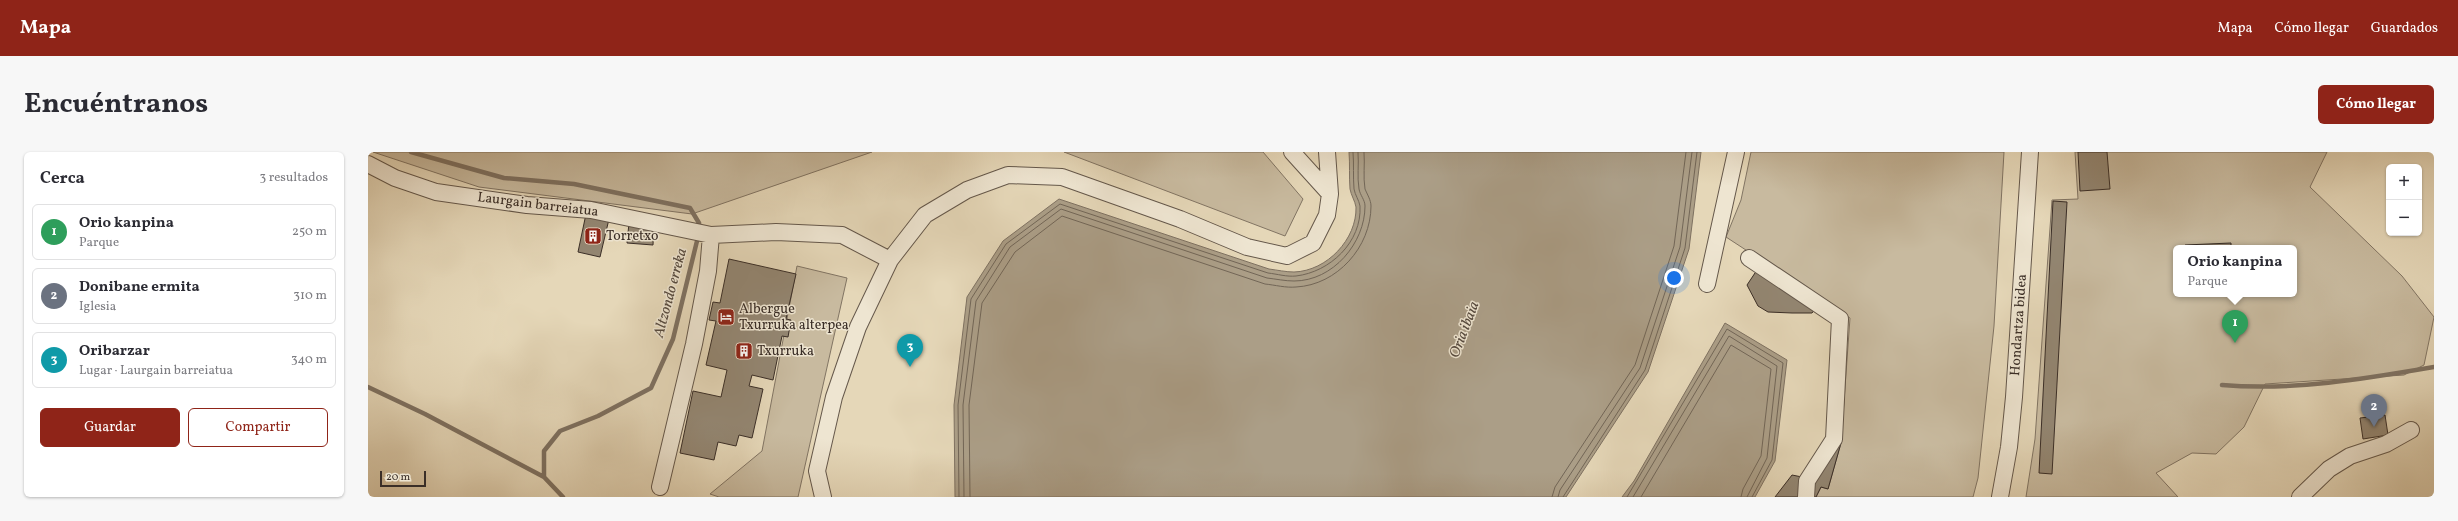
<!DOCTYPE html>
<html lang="es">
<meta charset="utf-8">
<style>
body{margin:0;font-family:Vollkorn,serif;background:#f7f7f7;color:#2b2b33}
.controls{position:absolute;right:12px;top:12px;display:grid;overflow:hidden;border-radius:6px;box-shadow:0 1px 3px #0004}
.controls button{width:36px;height:36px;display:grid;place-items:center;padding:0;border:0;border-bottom:1px solid #e1e1e2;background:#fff;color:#2b2b33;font:20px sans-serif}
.scale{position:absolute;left:12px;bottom:10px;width:46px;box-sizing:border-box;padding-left:4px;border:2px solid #3a2e27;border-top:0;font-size:11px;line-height:14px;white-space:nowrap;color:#3a2e27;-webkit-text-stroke:3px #eee5d1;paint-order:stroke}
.you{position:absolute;left:1306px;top:126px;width:14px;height:14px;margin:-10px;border:3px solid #fff;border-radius:50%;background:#1a73e8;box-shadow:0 0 0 6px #1a73e833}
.badge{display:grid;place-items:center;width:26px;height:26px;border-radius:50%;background:#8f2418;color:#fff;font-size:13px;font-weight:700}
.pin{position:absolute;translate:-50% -33px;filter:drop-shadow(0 1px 2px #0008)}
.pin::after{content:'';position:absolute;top:21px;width:14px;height:12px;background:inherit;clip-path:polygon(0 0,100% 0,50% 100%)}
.popup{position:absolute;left:1805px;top:93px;width:124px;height:52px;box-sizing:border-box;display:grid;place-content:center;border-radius:6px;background:#fff;filter:drop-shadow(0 1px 3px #0005);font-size:13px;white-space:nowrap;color:#7c7c81}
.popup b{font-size:15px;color:#2b2b33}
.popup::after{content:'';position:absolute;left:50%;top:100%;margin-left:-8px;border:8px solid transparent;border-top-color:#fff}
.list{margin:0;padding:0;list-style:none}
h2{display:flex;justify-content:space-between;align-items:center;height:52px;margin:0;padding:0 16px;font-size:17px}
h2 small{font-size:13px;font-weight:400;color:#7c7c81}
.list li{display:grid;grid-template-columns:26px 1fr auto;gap:12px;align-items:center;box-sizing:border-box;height:56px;margin:0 8px 8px;padding:0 8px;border:1px solid #e1e1e2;border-radius:6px}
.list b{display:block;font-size:15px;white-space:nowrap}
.list p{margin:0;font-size:13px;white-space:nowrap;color:#7c7c81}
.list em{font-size:13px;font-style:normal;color:#7c7c81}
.actions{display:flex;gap:8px;padding:12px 16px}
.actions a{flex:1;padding:9px 0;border:1px solid #8f2418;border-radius:6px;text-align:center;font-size:14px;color:#8f2418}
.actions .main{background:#8f2418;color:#fff}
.map{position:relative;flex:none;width:2066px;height:345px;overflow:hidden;border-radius:6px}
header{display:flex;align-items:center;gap:24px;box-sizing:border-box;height:56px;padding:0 20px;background:#8f2418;color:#fff}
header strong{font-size:19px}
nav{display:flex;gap:22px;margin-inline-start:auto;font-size:14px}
.intro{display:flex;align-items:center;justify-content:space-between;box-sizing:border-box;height:96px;padding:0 24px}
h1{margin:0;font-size:28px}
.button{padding:10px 18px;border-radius:6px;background:#8f2418;color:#fff;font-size:14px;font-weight:700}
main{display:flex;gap:24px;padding:0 24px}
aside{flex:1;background:#fff;border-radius:6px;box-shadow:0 1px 3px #0004}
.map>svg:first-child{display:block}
.green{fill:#c8ba9f;stroke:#817463;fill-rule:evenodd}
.water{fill:#ab9e87;stroke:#7e7161}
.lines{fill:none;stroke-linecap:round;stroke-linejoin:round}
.shore{stroke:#726657;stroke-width:1}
.stream{stroke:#7e7161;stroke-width:4.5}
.building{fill:#938672;stroke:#3a2e27}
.minor-casing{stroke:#65584b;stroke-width:18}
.minor{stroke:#eee5d1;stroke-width:16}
.labels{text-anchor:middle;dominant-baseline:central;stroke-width:3;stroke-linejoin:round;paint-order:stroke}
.street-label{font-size:14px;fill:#3a2e27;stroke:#eee5d1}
.poi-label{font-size:14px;fill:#3a2e27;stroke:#eee5d1;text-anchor:start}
.water-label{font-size:15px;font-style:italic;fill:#564a3f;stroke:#eee5d1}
</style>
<header>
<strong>Mapa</strong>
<nav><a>Mapa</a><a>Cómo llegar</a><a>Guardados</a></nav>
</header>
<div class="intro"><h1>Encuéntranos</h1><a class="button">Cómo llegar</a></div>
<main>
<aside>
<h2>Cerca<small>3 resultados</small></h2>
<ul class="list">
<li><span class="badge" style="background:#2e9e5b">1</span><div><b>Orio kanpina</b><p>Parque</p></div><em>250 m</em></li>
<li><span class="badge" style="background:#6b7280">2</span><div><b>Donibane ermita</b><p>Iglesia</p></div><em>310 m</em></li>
<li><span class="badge" style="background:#0f9aa8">3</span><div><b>Oribarzar</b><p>Lugar · Laurgain barreiatua</p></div><em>340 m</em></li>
</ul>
<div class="actions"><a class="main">Guardar</a><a>Compartir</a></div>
</aside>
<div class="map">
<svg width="2066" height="345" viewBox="0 0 2066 345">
<rect width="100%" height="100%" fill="#e5d7b8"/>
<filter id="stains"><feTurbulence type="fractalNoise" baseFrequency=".005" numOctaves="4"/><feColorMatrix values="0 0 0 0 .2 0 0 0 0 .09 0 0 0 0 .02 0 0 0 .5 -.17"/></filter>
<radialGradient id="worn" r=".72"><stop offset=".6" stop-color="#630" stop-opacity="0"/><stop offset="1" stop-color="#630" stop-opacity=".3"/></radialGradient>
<path class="green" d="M5,0H504L324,62L111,35Z
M696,0H895L935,47L917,84Z
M1383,0H1636L1626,174L1610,326L1605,345H1448L1453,335L1460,337L1473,291L1482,166L1358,85L1373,48Z
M1707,0H1959L1942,35L2034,124L2066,165L2056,213L2036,223L1897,232L1876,275L1848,302L1824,301L1788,321L1810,345H1658L1667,287L1684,48L1710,47ZM1808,96H1926V142H1808Z
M429,114L479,126L430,345H351L342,342L394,299Z"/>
<path class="water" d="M981,0H1333L1321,97L1280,220L1198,345H587L586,253L599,145L635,89L691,47L901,117C909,118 918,120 926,120C959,119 989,87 988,55C987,49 983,43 982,37C981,25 982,12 981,0Z
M1357,171L1419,208L1407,309L1387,345H1254L1266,329Z"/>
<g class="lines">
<path class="shore" d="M591,345L590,253L603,147L638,92L692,52L900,121C909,122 919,125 928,124C962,120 994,90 992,54C991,48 987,43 986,37C985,25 986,12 985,0
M596,345L595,253L608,149L642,95L693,57L899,126C908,127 917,129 926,129C965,129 997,91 997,54C997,48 992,43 991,37C989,25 991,12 990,0
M602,345L601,253L614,151L647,100L694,64L897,132C907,133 918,136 928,135C969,133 1003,95 1003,54C1003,48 999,42 997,37C995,25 997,12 996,0
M1184,345L1187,335L1267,213L1306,94L1318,0
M1190,345L1192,338L1272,216L1312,95L1324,0
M1195,345L1277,218L1317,96L1329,0
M1259,345L1359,177L1415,211L1404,308L1384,345
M1265,345L1361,184L1409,214L1399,306L1379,345
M1273,345L1363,193L1403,217L1393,304L1375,337L1373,345"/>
<path class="stream" d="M43,0L136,26L206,32L322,56L331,71
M1854,233C1925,239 1996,227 2066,215
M0,235L57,262L176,325L195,345
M176,325V299L192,279L230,264L283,236L305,187L329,89"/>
</g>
<path class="building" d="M1710,0H1739L1742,37L1712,39Z
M1685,49L1699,50L1684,322L1671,321Z
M218,62L241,67L232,105L210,100Z
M261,71L286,73L285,93L259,91Z
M1863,91V96H1817V93Z
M361,107L428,122L418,167L423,168L420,185L414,184L405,228L384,223L381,234L395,237L384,286L371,283L368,294L350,290L346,308L312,301L325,239L353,245L359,218L338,213L348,169L341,168L345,150L352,151Z
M1389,118L1449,155L1444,161H1424L1400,160L1390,154L1379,133Z
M2017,263L2020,283L1995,287L1992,266Z
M1462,287L1473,291L1460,337L1453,335L1448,345H1407L1424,323L1434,325Z"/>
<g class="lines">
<defs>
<path id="minor" d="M924,0L962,42
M0,12L27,26L68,40L159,53L223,58L343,83L408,80L474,83L522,108
M1381,106L1472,167L1466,287L1439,329L1438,345
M1339,132L1368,0
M292,335L326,192L340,119L343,83
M455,345L449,319L466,245L490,175L522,108L557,63L599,38L640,23L694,25L812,67L879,95L919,104L945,91L959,63L962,42L959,0
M1632,345L1641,295L1646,245L1662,0
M1932,345L1961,317L1982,304L2018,292L2043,278"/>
</defs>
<use href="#minor" class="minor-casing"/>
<use href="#minor" class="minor"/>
</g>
<defs>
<symbol id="building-square" viewBox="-11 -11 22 22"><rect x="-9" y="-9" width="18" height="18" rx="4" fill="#8f2418" stroke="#eee5d1"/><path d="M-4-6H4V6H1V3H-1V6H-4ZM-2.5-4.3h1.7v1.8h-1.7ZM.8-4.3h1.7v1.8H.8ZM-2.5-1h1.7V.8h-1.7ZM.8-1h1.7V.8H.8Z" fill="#fff"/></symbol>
<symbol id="hotel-square" viewBox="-11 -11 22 22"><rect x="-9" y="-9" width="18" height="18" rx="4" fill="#8f2418" stroke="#eee5d1"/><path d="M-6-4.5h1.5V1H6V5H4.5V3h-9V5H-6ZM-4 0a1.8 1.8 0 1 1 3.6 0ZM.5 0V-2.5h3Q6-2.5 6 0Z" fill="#fff"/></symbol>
</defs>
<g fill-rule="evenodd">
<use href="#building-square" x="215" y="74" width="20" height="20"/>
<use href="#hotel-square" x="348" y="155" width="20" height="20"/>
<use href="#building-square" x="366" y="189" width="20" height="20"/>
</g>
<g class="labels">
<g class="street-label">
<text transform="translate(170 53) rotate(7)">Laurgain barreiatua</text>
<text transform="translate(1651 173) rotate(-86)">Hondartza bidea</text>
</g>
<g class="poi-label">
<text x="238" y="84">Torretxo</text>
<text x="371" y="157">Albergue<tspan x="371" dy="16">Txurruka alterpea</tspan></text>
<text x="389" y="199">Txurruka</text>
</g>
<g class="water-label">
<text transform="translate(303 141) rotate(-75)">Altzondo erreka</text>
<text transform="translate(1097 178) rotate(-69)">Oria ibaia</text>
</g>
</g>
<rect width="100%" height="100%" filter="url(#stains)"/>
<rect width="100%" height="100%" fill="url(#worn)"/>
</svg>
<div class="controls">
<button>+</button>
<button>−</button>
</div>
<div class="scale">20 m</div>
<div class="you"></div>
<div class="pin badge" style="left:1867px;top:191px;background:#2e9e5b">1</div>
<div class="popup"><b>Orio kanpina</b>Parque</div>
<div class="pin badge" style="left:2006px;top:275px;background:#6b7280">2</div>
<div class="pin badge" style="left:542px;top:215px;background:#0f9aa8">3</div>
</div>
</main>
